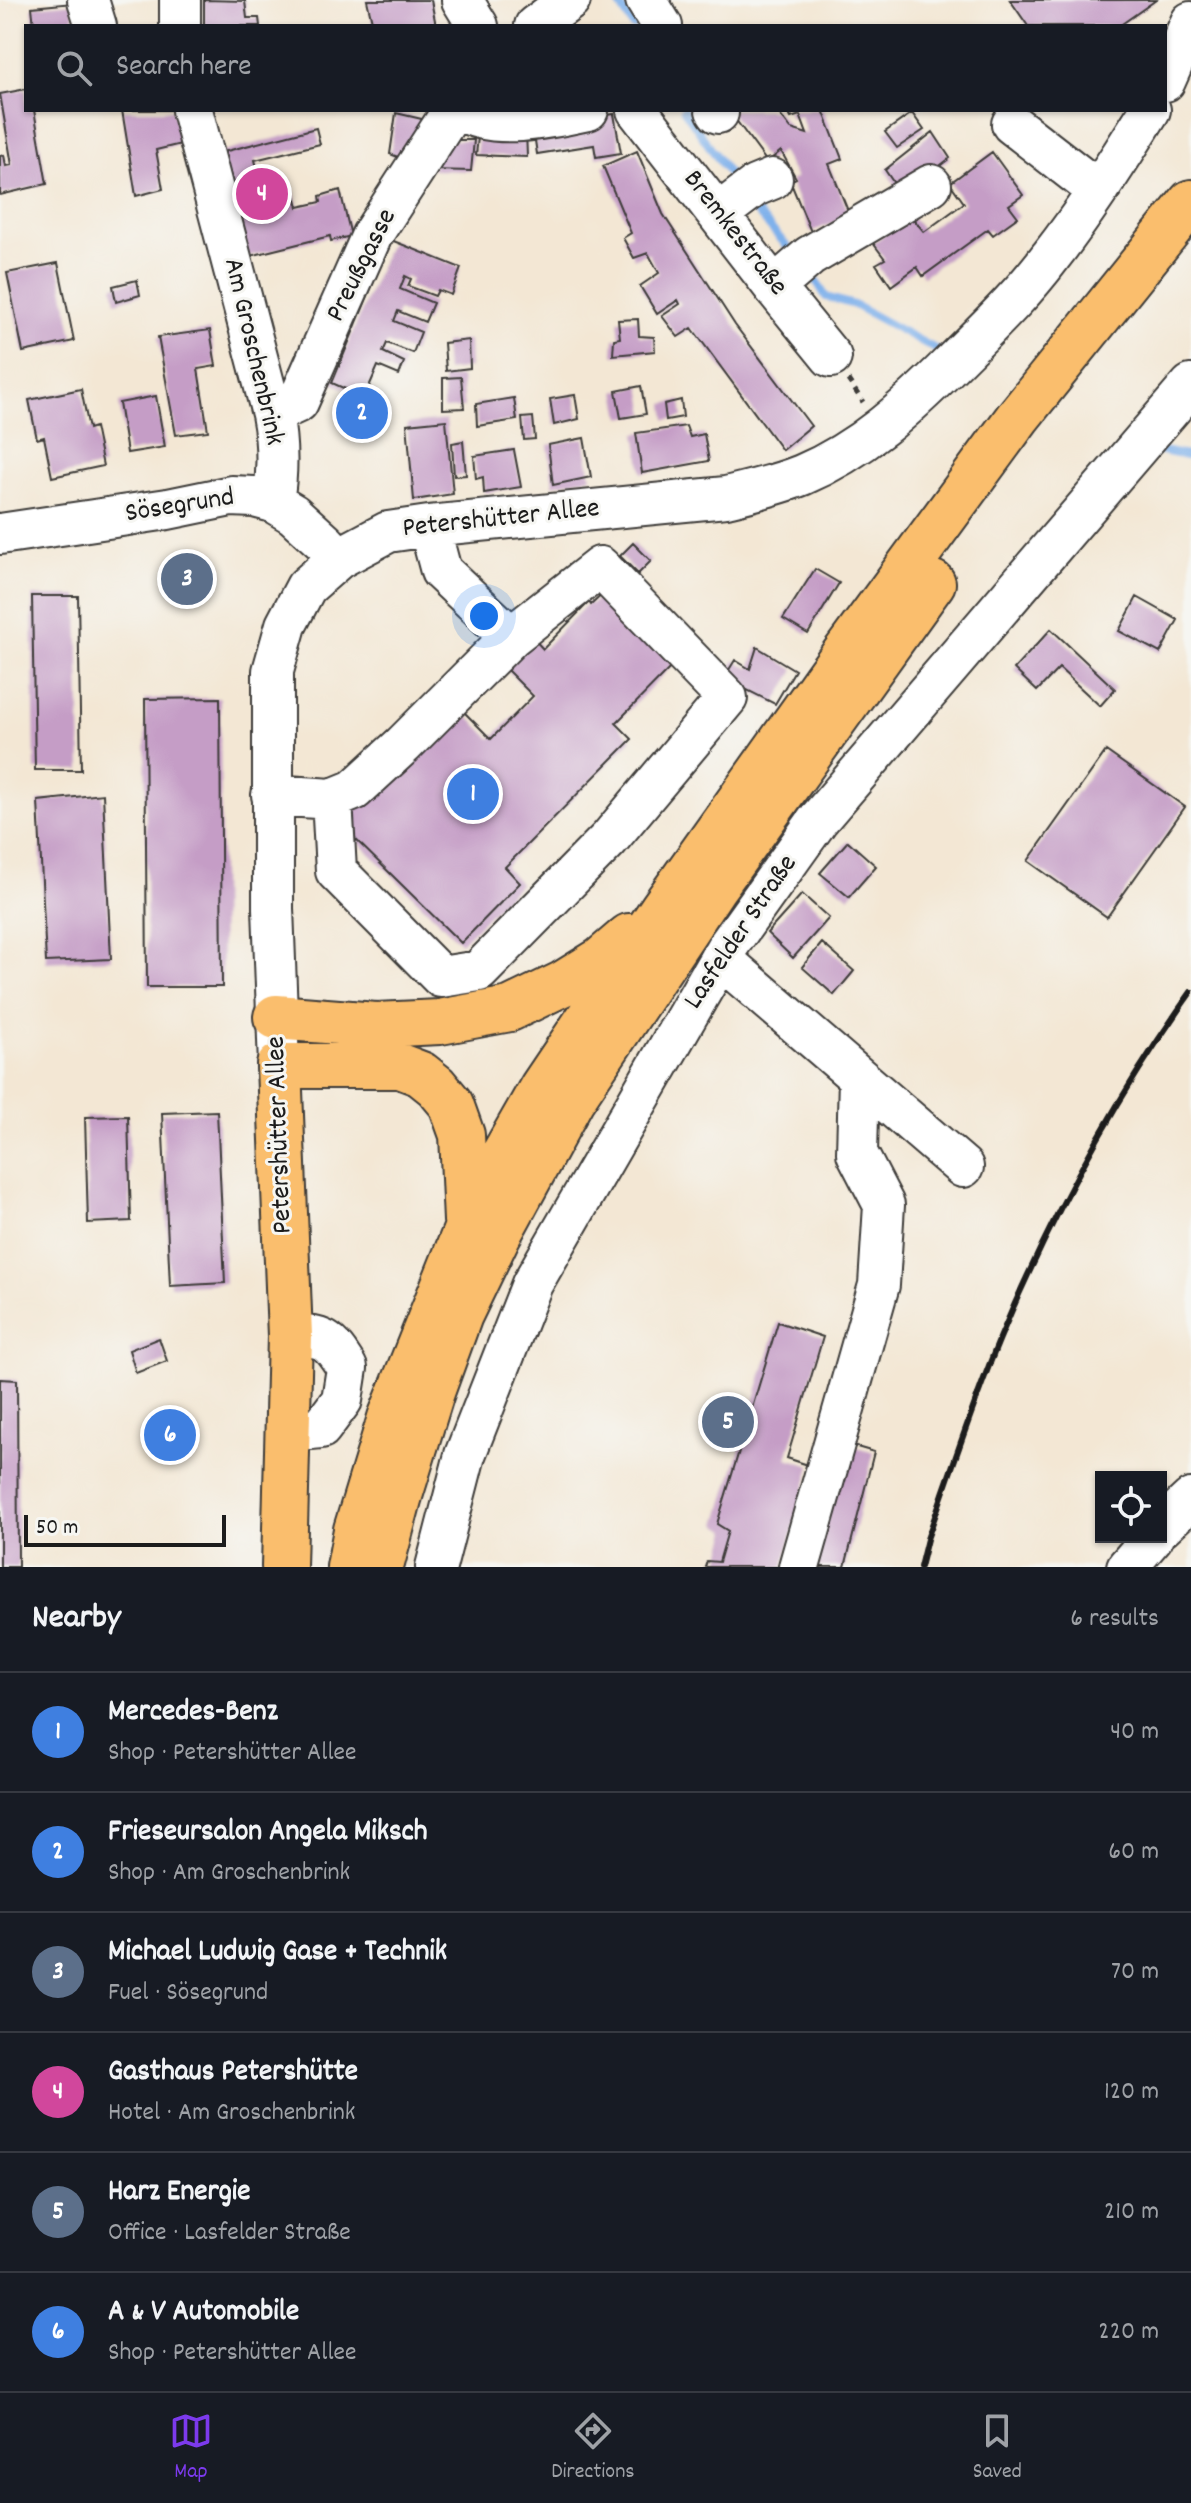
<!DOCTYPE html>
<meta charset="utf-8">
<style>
body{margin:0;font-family:Dekko,sans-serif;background:#20242c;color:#f1f3f6}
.controls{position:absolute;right:24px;bottom:24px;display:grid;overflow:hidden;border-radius:0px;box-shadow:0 2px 6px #0004}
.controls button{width:72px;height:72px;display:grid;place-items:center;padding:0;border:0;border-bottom:2px solid #363941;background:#171b24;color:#f1f3f6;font:40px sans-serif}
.scale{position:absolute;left:24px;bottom:20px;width:202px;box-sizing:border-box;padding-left:8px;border:4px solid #1c1c1c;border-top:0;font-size:22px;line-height:28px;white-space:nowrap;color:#1c1c1c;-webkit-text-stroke:6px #f6f6f2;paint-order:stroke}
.you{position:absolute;left:484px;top:616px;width:28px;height:28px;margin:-20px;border:6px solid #fff;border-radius:50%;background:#1a73e8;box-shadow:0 0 0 12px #1a73e833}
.badge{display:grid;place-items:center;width:52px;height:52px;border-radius:50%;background:#7c3aed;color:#fff;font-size:26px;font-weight:700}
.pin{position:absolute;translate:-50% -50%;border:4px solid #fff;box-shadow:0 2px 8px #0006}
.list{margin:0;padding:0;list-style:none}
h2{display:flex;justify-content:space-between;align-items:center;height:104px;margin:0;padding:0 32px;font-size:34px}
h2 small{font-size:26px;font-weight:400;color:#9ea1a6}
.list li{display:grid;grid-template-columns:52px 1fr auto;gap:24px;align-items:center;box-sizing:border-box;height:120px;padding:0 32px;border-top:2px solid #363941}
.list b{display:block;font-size:30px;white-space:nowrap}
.list p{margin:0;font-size:26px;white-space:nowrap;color:#9ea1a6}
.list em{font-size:26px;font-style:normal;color:#9ea1a6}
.icon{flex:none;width:44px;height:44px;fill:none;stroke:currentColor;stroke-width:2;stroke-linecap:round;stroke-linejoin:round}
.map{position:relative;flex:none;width:1191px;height:1567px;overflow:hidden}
.search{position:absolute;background:#171b24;box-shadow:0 2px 6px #0004;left:24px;right:24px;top:24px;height:88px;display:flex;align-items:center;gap:20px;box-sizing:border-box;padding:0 28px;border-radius:0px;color:#9ea1a6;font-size:30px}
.sheet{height:824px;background:#171b24}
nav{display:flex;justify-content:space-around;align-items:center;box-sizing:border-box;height:112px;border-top:2px solid #363941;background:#171b24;font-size:22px;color:#9ea1a6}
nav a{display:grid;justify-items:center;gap:4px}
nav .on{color:#7c3aed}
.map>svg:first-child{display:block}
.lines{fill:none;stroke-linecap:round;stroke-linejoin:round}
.stream{stroke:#7fb1eb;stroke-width:8}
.building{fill:#c59dc6}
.minor-casing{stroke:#3c3a38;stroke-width:44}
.major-casing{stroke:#3c3a38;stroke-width:48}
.highway-casing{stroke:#3c3a38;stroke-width:48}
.path{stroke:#3c3a38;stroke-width:5;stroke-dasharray:6 6;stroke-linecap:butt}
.minor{stroke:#fff;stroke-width:40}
.major{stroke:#fabe6d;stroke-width:44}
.highway{stroke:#fabe6d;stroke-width:44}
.rail{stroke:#1c1c1c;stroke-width:6}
.labels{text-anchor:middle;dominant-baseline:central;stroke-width:6;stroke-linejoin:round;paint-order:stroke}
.street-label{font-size:28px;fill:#1c1c1c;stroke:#f6f6f2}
</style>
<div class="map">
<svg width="1191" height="1567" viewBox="0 0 1191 1567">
<rect width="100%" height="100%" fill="#f6f6f2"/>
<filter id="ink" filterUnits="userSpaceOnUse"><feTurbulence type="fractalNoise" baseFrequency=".0125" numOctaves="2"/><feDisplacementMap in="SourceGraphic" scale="16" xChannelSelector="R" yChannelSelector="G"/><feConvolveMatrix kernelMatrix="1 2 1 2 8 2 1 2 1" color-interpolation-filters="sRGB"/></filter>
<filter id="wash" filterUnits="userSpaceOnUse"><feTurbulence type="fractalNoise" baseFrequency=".006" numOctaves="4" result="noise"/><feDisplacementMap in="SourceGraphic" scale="32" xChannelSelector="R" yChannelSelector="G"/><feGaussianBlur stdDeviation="1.8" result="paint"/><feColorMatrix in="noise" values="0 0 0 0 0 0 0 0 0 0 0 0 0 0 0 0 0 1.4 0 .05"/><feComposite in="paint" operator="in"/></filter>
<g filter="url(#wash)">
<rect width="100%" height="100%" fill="#f3e7d4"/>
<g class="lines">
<path class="stream" d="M617,0L633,26
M684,110L737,186
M749,204L796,256
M811,272L826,297L854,305L939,351
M1158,450L1191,457"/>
</g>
<g id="blocks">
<path class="building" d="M204,0L245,1L247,18H259L260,26H204Z
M367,0H431L436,26H373Z
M1010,0H1156L1119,26H1028Z
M73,3L74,26H34L32,7Z
M26,89V110H34L47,184L0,195V156L4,155L6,166L12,165L0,94Z
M122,110H173L181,144L156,150L163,189L136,196Z
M733,110H776L791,129L807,134L800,115L791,118L787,110H823L842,159L829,164L850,216L811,232L790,181L796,178L781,151L767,162L730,112Z
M396,113L426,120L409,161L390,154Z
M912,113L924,130L897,148L885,132Z
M614,114L621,153L596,157L594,145L537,154L533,127Z
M316,128L320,144L255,160L262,187L271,185L272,192L293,187L298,207L321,202L320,196L340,190L351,236L331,241L330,236L246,257L219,153Z
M479,128L526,131L527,157L476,155Z
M933,132L950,158L902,195L885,170Z
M444,140H474L471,171L432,170Z
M637,151L663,214L735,325L811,426L782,450L692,328L678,337L662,316L680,304L678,300L657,314L640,286L659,273L648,253L634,258L623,238L631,233L603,166Z
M992,152L1023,195L1009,205L1018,217L993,235L988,229L923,276L917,267L891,286L876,264L885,259L873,243L911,216L924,232L964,203L950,183Z
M391,240L461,268L451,295L438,290L435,296L408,286L411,279L405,276L400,289L433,303L425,322L398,311L394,321L421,332L413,353L387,343L383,352L404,362L399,375L378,366L368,389L376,392L372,403L385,407L376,432L338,419L348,390L332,383Z
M58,263L74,341L23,352L7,273Z
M137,280L140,295L116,302L113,286Z
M638,319L639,336L654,337L655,351L613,355L614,339L620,338L618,320Z
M210,330L216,366L198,369L208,431L176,435L158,337Z
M469,340L470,368L446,371L444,343Z
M461,377L464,408L443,409V378Z
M641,386L646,414L621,418L616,391Z
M81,389L89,429L95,427L103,466L52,477L44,437L37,439L29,400Z
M575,395L579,419L554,425L550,399Z
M156,396L165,447L127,453L119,403Z
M514,398L517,420L477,426L476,404Z
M681,400L683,417L666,420L664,404Z
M533,417L535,439L524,440L522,418Z
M446,420L453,494L414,500L407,424Z
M686,426L690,437L704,434L709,461L642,473L636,433Z
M584,438L591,477L553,485L548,445Z
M463,441L466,475L454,476L452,443Z
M514,450L521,487L484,493L483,477L476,479L474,456Z
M633,543L651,561L638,574L620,556Z
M815,569L839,583L808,634L783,619Z
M608,589L679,659L616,723L632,739L505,867L520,883L461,943L340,824L461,709L491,739L533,696L503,666L532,637L543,649L589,602L591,605Z
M32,596H78L81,770H35Z
M1137,597L1178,620L1160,653L1119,631Z
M1051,629L1115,689L1100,706L1059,668L1037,691L1014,669Z
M757,647L795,670L775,704L745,689L727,673L735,660L750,669Z
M220,698L222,987H147L145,699Z
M1106,751L1185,807L1107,917L1028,861Z
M103,794L111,959L46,962L38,801Z
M848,841L876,866L849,897L820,873Z
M802,894L829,918L793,958L767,933Z
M822,943L854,971L834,995L802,967Z
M217,1111L225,1283L170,1286L162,1113Z
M128,1116L131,1221L88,1223L85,1117Z
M778,1322L823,1337L787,1458L811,1466L783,1567H705L707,1561L719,1562L728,1531L717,1524Z
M159,1338L167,1361L136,1373L129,1350Z
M0,1379L17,1380L18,1567H0Z
M843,1443L874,1452L845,1567H812Z"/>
</g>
</g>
<g filter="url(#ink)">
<use href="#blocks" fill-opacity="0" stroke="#3c3a38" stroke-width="2"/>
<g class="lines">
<defs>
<path id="minor" d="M88,0L96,26
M180,0V26
M462,0L478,26
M646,0L662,26
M535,26L570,0
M1165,81L1191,22
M192,110L272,414C278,444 278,472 273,502
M460,110C494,131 551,118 588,110
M637,110L774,287L831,357
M716,110L718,113
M1012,124L1097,190
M718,214L755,186L772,179
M774,287L810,256L931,185
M272,414L298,402L372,235L453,110
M0,534L168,509L231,496L254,497L273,502L293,514L325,543L339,558
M272,795L332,799L354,790L403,745L511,637L441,571L429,526
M332,799L336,871L441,977L479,971L609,839L727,698L600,567L511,637
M720,958L963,1167
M279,1066L273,908V671L286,625L306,587L339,558L388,532L429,526L726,497C751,491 777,485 802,475C861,450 907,408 952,363C986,329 1022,295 1051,256C1087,210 1119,160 1150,110
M288,1431L321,1428L342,1400L347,1368C329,1339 324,1335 290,1336
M1161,1527L1191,1499
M436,1567L465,1455L532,1284L725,950L818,820L1191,385
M799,1567L879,1285L884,1205L857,1153L859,1078
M1127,1567L1153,1537"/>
<path id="major" d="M279,1066L290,1336L284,1567"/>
<path id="highway" d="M276,1017L376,1025L440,1022L510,1009L564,983L601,960L629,936
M279,1066H400L421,1074L436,1086L451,1104L462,1135L466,1221
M349,1567L356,1530L390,1418L466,1229L498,1164L542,1087L662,909L830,673L1018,417L1191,202
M381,1567L399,1499L432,1392L460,1315L498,1236L572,1100L713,889L933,583"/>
</defs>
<use href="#minor" class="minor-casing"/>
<use href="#major" class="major-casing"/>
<use href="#highway" class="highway-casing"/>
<path class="path" d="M848,380L863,402"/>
<use href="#minor" class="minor"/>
<use href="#major" class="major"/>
<use href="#highway" class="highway"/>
<path class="rail" d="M920,1567L927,1539C951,1472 973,1403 1000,1338C1051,1217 1115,1099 1191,992"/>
</g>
</g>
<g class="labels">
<g class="street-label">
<text transform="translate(734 234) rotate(52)">Bremkestraße</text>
<text transform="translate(363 266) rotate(-63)">Preußgasse</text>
<text transform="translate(252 352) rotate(77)">Am Groschenbrink</text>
<text transform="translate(180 507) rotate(-9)">Sösegrund</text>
<text transform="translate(501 520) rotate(-6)">Petershütter Allee</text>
<text transform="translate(742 933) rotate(-56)">Lasfelder Straße</text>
<text transform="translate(281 1135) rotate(-92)">Petershütter Allee</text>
</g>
</g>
</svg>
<div class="controls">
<button><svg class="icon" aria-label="locate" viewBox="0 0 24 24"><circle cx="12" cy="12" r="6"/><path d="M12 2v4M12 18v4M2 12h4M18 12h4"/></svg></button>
</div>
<div class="scale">50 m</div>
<div class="you"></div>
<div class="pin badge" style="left:473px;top:794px;background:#3f7fe0">1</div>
<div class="pin badge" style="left:362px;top:413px;background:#3f7fe0">2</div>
<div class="pin badge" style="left:187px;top:579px;background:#5c6f8a">3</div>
<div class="pin badge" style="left:262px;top:194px;background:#d1479c">4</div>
<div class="pin badge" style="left:728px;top:1422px;background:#5c6f8a">5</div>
<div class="pin badge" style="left:170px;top:1435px;background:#3f7fe0">6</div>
<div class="search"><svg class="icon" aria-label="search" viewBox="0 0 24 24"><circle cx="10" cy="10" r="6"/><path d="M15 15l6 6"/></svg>Search here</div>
</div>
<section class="sheet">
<h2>Nearby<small>6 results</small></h2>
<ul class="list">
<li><span class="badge" style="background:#3f7fe0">1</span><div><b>Mercedes-Benz</b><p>Shop · Petershütter Allee</p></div><em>40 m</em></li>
<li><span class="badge" style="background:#3f7fe0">2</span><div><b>Frieseursalon Angela Miksch</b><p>Shop · Am Groschenbrink</p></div><em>60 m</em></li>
<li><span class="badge" style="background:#5c6f8a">3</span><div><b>Michael Ludwig Gase + Technik</b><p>Fuel · Sösegrund</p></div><em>70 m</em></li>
<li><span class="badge" style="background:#d1479c">4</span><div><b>Gasthaus Petershütte</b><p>Hotel · Am Groschenbrink</p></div><em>120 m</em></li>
<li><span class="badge" style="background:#5c6f8a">5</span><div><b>Harz Energie</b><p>Office · Lasfelder Straße</p></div><em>210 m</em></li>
<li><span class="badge" style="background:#3f7fe0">6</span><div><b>A &amp; V Automobile</b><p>Shop · Petershütter Allee</p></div><em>220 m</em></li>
</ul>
</section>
<nav>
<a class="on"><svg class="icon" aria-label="map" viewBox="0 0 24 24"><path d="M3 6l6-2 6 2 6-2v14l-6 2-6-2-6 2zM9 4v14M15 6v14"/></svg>Map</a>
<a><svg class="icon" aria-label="directions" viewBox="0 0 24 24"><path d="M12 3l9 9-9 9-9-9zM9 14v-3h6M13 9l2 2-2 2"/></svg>Directions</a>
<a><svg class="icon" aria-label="saved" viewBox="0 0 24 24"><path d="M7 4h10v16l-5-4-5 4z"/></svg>Saved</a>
</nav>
